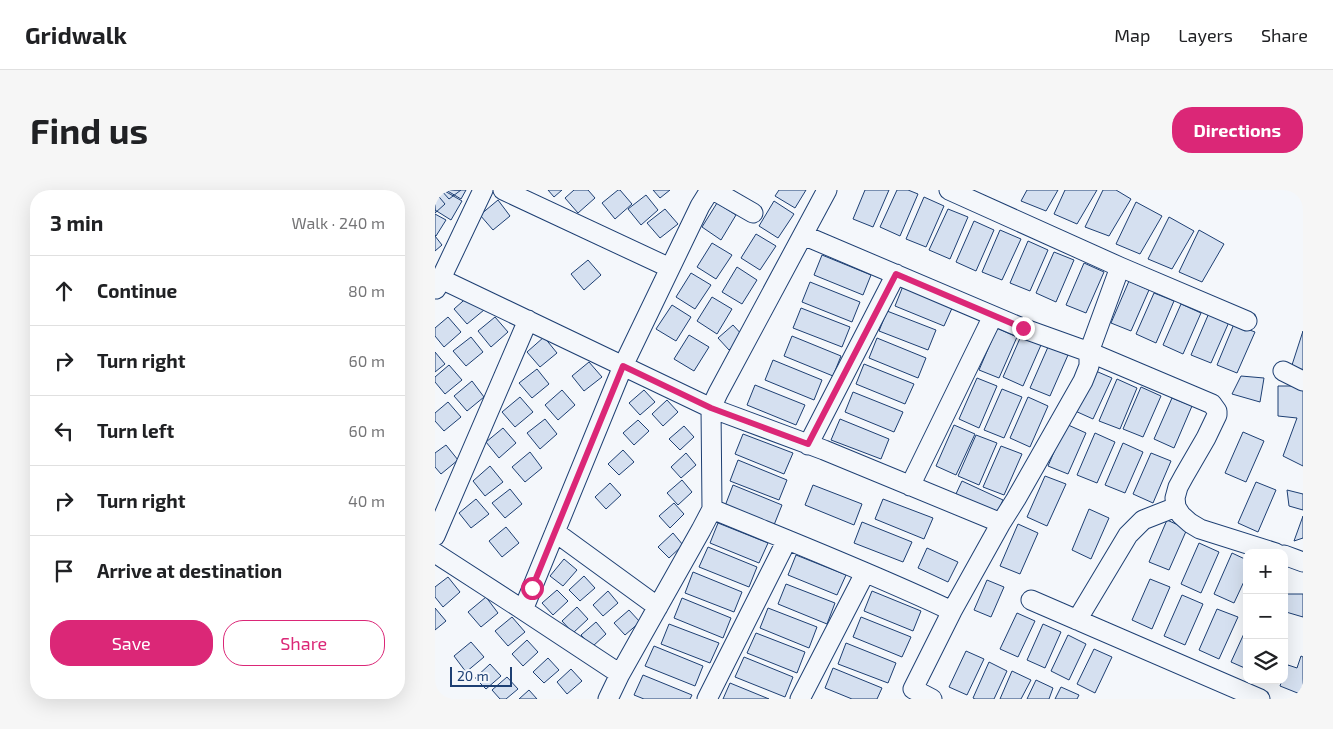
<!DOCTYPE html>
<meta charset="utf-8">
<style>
body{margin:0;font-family:"Exo 2",sans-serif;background:#f6f6f6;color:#202124}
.controls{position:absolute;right:15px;bottom:15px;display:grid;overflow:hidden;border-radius:10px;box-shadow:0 5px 20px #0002}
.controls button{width:45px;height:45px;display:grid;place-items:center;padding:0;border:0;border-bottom:1px solid #e0e0e0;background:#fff;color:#202124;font:25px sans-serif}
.scale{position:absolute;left:15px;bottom:12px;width:62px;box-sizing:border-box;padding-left:5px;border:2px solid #1d3f73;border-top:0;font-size:14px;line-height:18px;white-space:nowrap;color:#1d3f73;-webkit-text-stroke:4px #f4f7fb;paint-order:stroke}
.stop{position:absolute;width:15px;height:15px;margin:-11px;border:4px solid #db2777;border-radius:50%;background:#fff}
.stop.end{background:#db2777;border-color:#fff;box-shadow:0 1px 5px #0008}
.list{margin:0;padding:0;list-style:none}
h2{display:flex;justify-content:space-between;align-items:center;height:65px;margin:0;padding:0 20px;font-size:21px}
h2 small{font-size:16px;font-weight:400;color:#757577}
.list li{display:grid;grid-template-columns:32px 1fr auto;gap:15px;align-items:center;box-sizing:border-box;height:70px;padding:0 20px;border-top:1px solid #e0e0e0}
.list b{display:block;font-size:19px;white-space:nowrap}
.list em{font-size:16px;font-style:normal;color:#757577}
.actions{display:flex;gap:10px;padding:15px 20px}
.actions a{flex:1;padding:11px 0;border:1px solid #db2777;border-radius:20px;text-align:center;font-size:18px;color:#db2777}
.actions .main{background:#db2777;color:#fff}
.icon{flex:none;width:28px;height:28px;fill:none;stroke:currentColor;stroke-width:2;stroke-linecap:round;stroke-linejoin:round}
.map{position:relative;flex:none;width:868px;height:509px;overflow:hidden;border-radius:20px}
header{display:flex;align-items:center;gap:30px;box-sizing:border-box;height:70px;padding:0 25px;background:#fff;border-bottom:1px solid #e0e0e0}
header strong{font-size:24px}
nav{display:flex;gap:28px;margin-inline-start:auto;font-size:18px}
.intro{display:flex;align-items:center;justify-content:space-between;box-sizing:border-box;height:120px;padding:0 30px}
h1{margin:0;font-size:35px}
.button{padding:12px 22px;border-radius:20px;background:#db2777;color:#fff;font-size:18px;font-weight:700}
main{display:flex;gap:30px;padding:0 30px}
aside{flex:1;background:#fff;border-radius:20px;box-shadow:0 5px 20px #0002}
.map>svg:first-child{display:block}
.building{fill:#d5e0f0;stroke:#1d3f73}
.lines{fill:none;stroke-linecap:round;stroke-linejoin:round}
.street-casing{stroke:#1d3f73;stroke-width:21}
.street{stroke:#f4f7fb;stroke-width:19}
.route{stroke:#db2777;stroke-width:6}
</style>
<header>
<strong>Gridwalk</strong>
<nav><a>Map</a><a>Layers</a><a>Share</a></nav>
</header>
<div class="intro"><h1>Find us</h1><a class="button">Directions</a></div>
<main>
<aside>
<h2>3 min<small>Walk · 240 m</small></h2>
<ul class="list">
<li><svg class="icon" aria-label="ahead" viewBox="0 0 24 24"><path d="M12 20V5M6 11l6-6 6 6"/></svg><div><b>Continue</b></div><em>80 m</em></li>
<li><svg class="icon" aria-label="right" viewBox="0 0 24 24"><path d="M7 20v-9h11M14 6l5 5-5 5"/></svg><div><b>Turn right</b></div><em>60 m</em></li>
<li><svg class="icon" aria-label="left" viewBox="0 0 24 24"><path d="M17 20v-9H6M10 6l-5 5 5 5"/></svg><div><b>Turn left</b></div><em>60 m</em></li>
<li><svg class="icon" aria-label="right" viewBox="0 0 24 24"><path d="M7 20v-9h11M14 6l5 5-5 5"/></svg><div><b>Turn right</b></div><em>40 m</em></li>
<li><svg class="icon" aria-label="arrive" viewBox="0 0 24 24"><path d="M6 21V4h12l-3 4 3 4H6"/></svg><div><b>Arrive at destination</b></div></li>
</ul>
<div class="actions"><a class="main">Save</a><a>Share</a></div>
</aside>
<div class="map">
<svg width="868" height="509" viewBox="0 0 868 509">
<rect width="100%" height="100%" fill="#f4f7fb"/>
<path class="building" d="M0,0H8L27,11L16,30L0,20Z
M6,0H26L14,9Z
M11,0H31L26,9Z
M113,0H127L119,7Z
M139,0H153L160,8L143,23L130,8Z
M183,0H185L197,14L180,29L167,13Z
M218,0H235L225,8Z
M344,0H371L360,18L340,6Z
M430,0H454L438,37L418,29Z
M462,0H473L483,4L465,46L445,37Z
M592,0H623L611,21L586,11Z
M630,0H662L642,34L619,24Z
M668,0H681L696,9L674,46L650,37Z
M0,2L10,14L0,23Z
M211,5L223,20L206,35L193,19Z
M489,7L509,16L491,57L471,49Z
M63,10L75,26L58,40L45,25Z
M339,11L359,24L343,48L324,36Z
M701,12L727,26L705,64L681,54Z
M282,13L301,25L286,50L267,37Z
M230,19L243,34L225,48L212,33Z
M513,19L533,27L515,69L494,60Z
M0,24L11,30L1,46L0,45Z
M734,27L759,41L737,79L713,69Z
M539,31L559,40L541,81L521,72Z
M565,40L586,49L567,90L547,82Z
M764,40L789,54L767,92L744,82Z
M321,44L341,56L325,80L306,68Z
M0,46L7,55L0,61Z
M593,51L613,60L595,101L575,93Z
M277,53L297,65L281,89L262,77Z
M619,62L639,70L621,112L601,103Z
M387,65L436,85L428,105L379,85Z
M153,70L166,85L149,100L136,84Z
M649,73L669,82L651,123L631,115Z
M302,77L322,90L307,114L287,102Z
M256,83L276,95L260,119L241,107Z
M694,91L714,100L696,141L676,133Z
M375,92L425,112L417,132L367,112Z
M468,96L518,116L509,136L460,116Z
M719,103L739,111L721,153L701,144Z
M36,104L49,120L32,134L19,119Z
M277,107L297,119L282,144L262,131Z
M746,114L766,123L748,164L728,155Z
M237,115L256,127L241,151L221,139Z
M366,118L415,137L407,157L358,138Z
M452,121L501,140L493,160L444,141Z
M774,123L794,132L776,173L756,165Z
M13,127L26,142L9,157L0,146V138Z
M60,127L73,142L56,157L43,141Z
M799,134L820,142L802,183L782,175Z
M298,135L309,147L294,160L283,148Z
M562,138L582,147L564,188L544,180Z
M868,141V180L857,175Z
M254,145L274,157L259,181L239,169Z
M357,146L406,166L398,186L349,166Z
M586,146L606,155L588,196L568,187Z
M36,147L48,162L31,176L18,161Z
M109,147L122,163L105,177L92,162Z
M442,148L491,168L483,188L434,168Z
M613,157L633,165L615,206L595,198Z
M0,162L10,174L0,182Z
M338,170L387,190L379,210L330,190Z
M154,172L167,187L149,201L137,186Z
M429,174L479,194L470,214L421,194Z
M14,175L27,190L10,204L0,192V187Z
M102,179L114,194L97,208L84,193Z
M656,179L677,188L658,229L638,220Z
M806,186L829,188L825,212L797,204Z
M542,188L562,196L544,238L524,229Z
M682,189L702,198L685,239L664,231Z
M37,191L49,207L32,221L19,206Z
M320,195L370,215L361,235L312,215Z
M843,196H868V276L848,266L862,228L843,226Z
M706,197L726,206L708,247L688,239Z
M567,199L587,207L569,248L549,240Z
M127,200L140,215L123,230L110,215Z
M209,200L220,212L205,225L194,213Z
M418,202L468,222L459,242L410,222Z
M85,207L98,222L80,237L67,222Z
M593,207L613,216L595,257L575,248Z
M737,208L757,216L739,258L719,249Z
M232,210L243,222L228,236L217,224Z
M13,212L26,227L9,241L0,231V223Z
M110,229L122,244L105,259L92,243Z
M405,229L454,249L446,269L396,250Z
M203,230L214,241L199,255L188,243Z
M631,234L651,243L633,284L613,276Z
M519,235L540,244L521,285L501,276Z
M249,236L259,247L245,260L234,249Z
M68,238L81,253L64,268L51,252Z
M808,242L829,251L811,292L790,283Z
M660,243L680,252L662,293L642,285Z
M308,244L358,263L349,284L300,264Z
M541,245L562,253L544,295L523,286Z
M688,253L708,262L690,303L670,295Z
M11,255L23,270L6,284L0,277V263Z
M566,256L587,264L569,305L548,297Z
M188,260L199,272L184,285L173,274Z
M95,262L107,278L90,292L77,277Z
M251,263L261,275L246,288L236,277Z
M716,263L736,271L718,313L698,304Z
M303,270L352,290L344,310L295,291Z
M55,276L68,292L50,306L38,291Z
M610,286L631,294L612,336L592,327Z
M247,290L257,302L243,315L232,303Z
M527,291L568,310L561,325L520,306Z
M821,292L841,300L823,342L803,333Z
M175,293L186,305L171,319L160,307Z
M298,295L347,315L339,335L290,316Z
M378,295L427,314L419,335L370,315Z
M75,299L87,314L70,328L57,313Z
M852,300L868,304V320L854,316Z
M41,309L54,324L36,338L24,323Z
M448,309L498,328L489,349L440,329Z
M239,313L249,324L235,338L224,326Z
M654,319L674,328L656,369L637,360Z
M868,326V348L859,351Z
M732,330L752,339L734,380L714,372Z
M427,332L477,352L468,372L419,353Z
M283,333L333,353L324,373L275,353Z
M583,334L603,343L585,384L565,376Z
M71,337L84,353L67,367L54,351Z
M238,343L248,355L234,368L223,357Z
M764,353L784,362L766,403L746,394Z
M273,357L322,377L314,397L264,377Z
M492,358L523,372L513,392L483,378Z
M797,363L812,370V385L799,413L779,404Z
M361,365L411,385L402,405L353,385Z
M129,369L142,380L128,396L115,386Z
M258,382L307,402L299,422L250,403Z
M149,386L160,398L145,411L134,400Z
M13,387L25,402L8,417L0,407V397Z
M715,389L735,397L717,439L697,430Z
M552,390L569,397L556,427L539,420Z
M351,394L400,413L392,434L343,414Z
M122,400L133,411L118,425L107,413Z
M173,401L183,413L168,426L158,415Z
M437,401L486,421L478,441L429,421Z
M851,404H868V427L851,422Z
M747,405L768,414L750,455L729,446Z
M51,407L63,423L46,437L33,422Z
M247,408L296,428L288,448L239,428Z
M142,417L153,429L138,443L127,431Z
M0,418L11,431L0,440Z
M333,418L382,437L374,458L325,438Z
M782,419L803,427L784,469L764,460Z
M194,420L205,432L190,445L179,433Z
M582,423L600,431L583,467L565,459Z
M77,427L90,442L73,456L60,441Z
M426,427L476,447L467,467L418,447Z
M161,432L171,444L157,457L146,445Z
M234,434L284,453L275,473L226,454Z
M608,434L626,442L610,478L592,470Z
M812,437V479L796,472Z
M321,443L370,462L362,483L312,463Z
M633,445L651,454L634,490L616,481Z
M92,450L103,462L88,476L77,464Z
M36,452L49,467L31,482L19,466Z
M411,453L461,473L453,493L403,474Z
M219,456L268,476L260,496L210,476Z
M659,459L677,467L660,503L642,494Z
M531,461L549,469L532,505L514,497Z
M866,466L868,467V495L865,504L845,496L847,490H849V484L853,475L862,478Z
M309,467L358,487L350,507L300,487Z
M113,468L124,480L109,493L98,482Z
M554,472L572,481L559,509H540L538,508Z
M55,474L66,486L51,499L40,488Z
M398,478L447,498L442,509H417L390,498Z
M136,479L147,491L132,504L122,492Z
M577,481L596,490L586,509H565Z
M208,485L257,505L255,509H209L199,505Z
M72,487L83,499L71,509H65L57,500Z
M601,490L618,498L614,509H592Z
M295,493L334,509H288Z
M626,497L644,505L642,509H620Z
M94,500L102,509H84Z"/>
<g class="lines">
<defs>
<path id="street" d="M68,0L235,78
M278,0L318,23
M514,0L685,77L812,131
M368,45L587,138L654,162L777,214L782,221V225L771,248L749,286L743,297L740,308L741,317L746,325L755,333L765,339L841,363
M6,89L276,218L389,260L566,333L581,309L648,191L654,176V162L685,77
M1,99L48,0
M848,181L868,191
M373,255L461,84
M475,296L558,126
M277,319C357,352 439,384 517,421
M120,342L223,417
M0,346L93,130
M0,363L88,420L188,176L265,16L275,0
M849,365L868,372
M596,410L825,509
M88,420L185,484
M642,430L693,345L708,330L741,317
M173,509L185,484L266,340L277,319L276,218L283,203L392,0
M272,509L352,350
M365,509L430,383
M497,509L478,499L517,421L566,333"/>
</defs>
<use href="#street" class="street-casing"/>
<use href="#street" class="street"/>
</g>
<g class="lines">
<path class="route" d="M97,398L188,176L276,218L373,254L461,84L588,138"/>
</g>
</svg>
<div class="controls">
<button>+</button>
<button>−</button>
<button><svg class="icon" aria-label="layers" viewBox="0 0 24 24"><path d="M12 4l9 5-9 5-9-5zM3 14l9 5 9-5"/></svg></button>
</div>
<div class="scale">20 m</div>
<div class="stop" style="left:97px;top:398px"></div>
<div class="stop end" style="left:588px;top:138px"></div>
</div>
</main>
